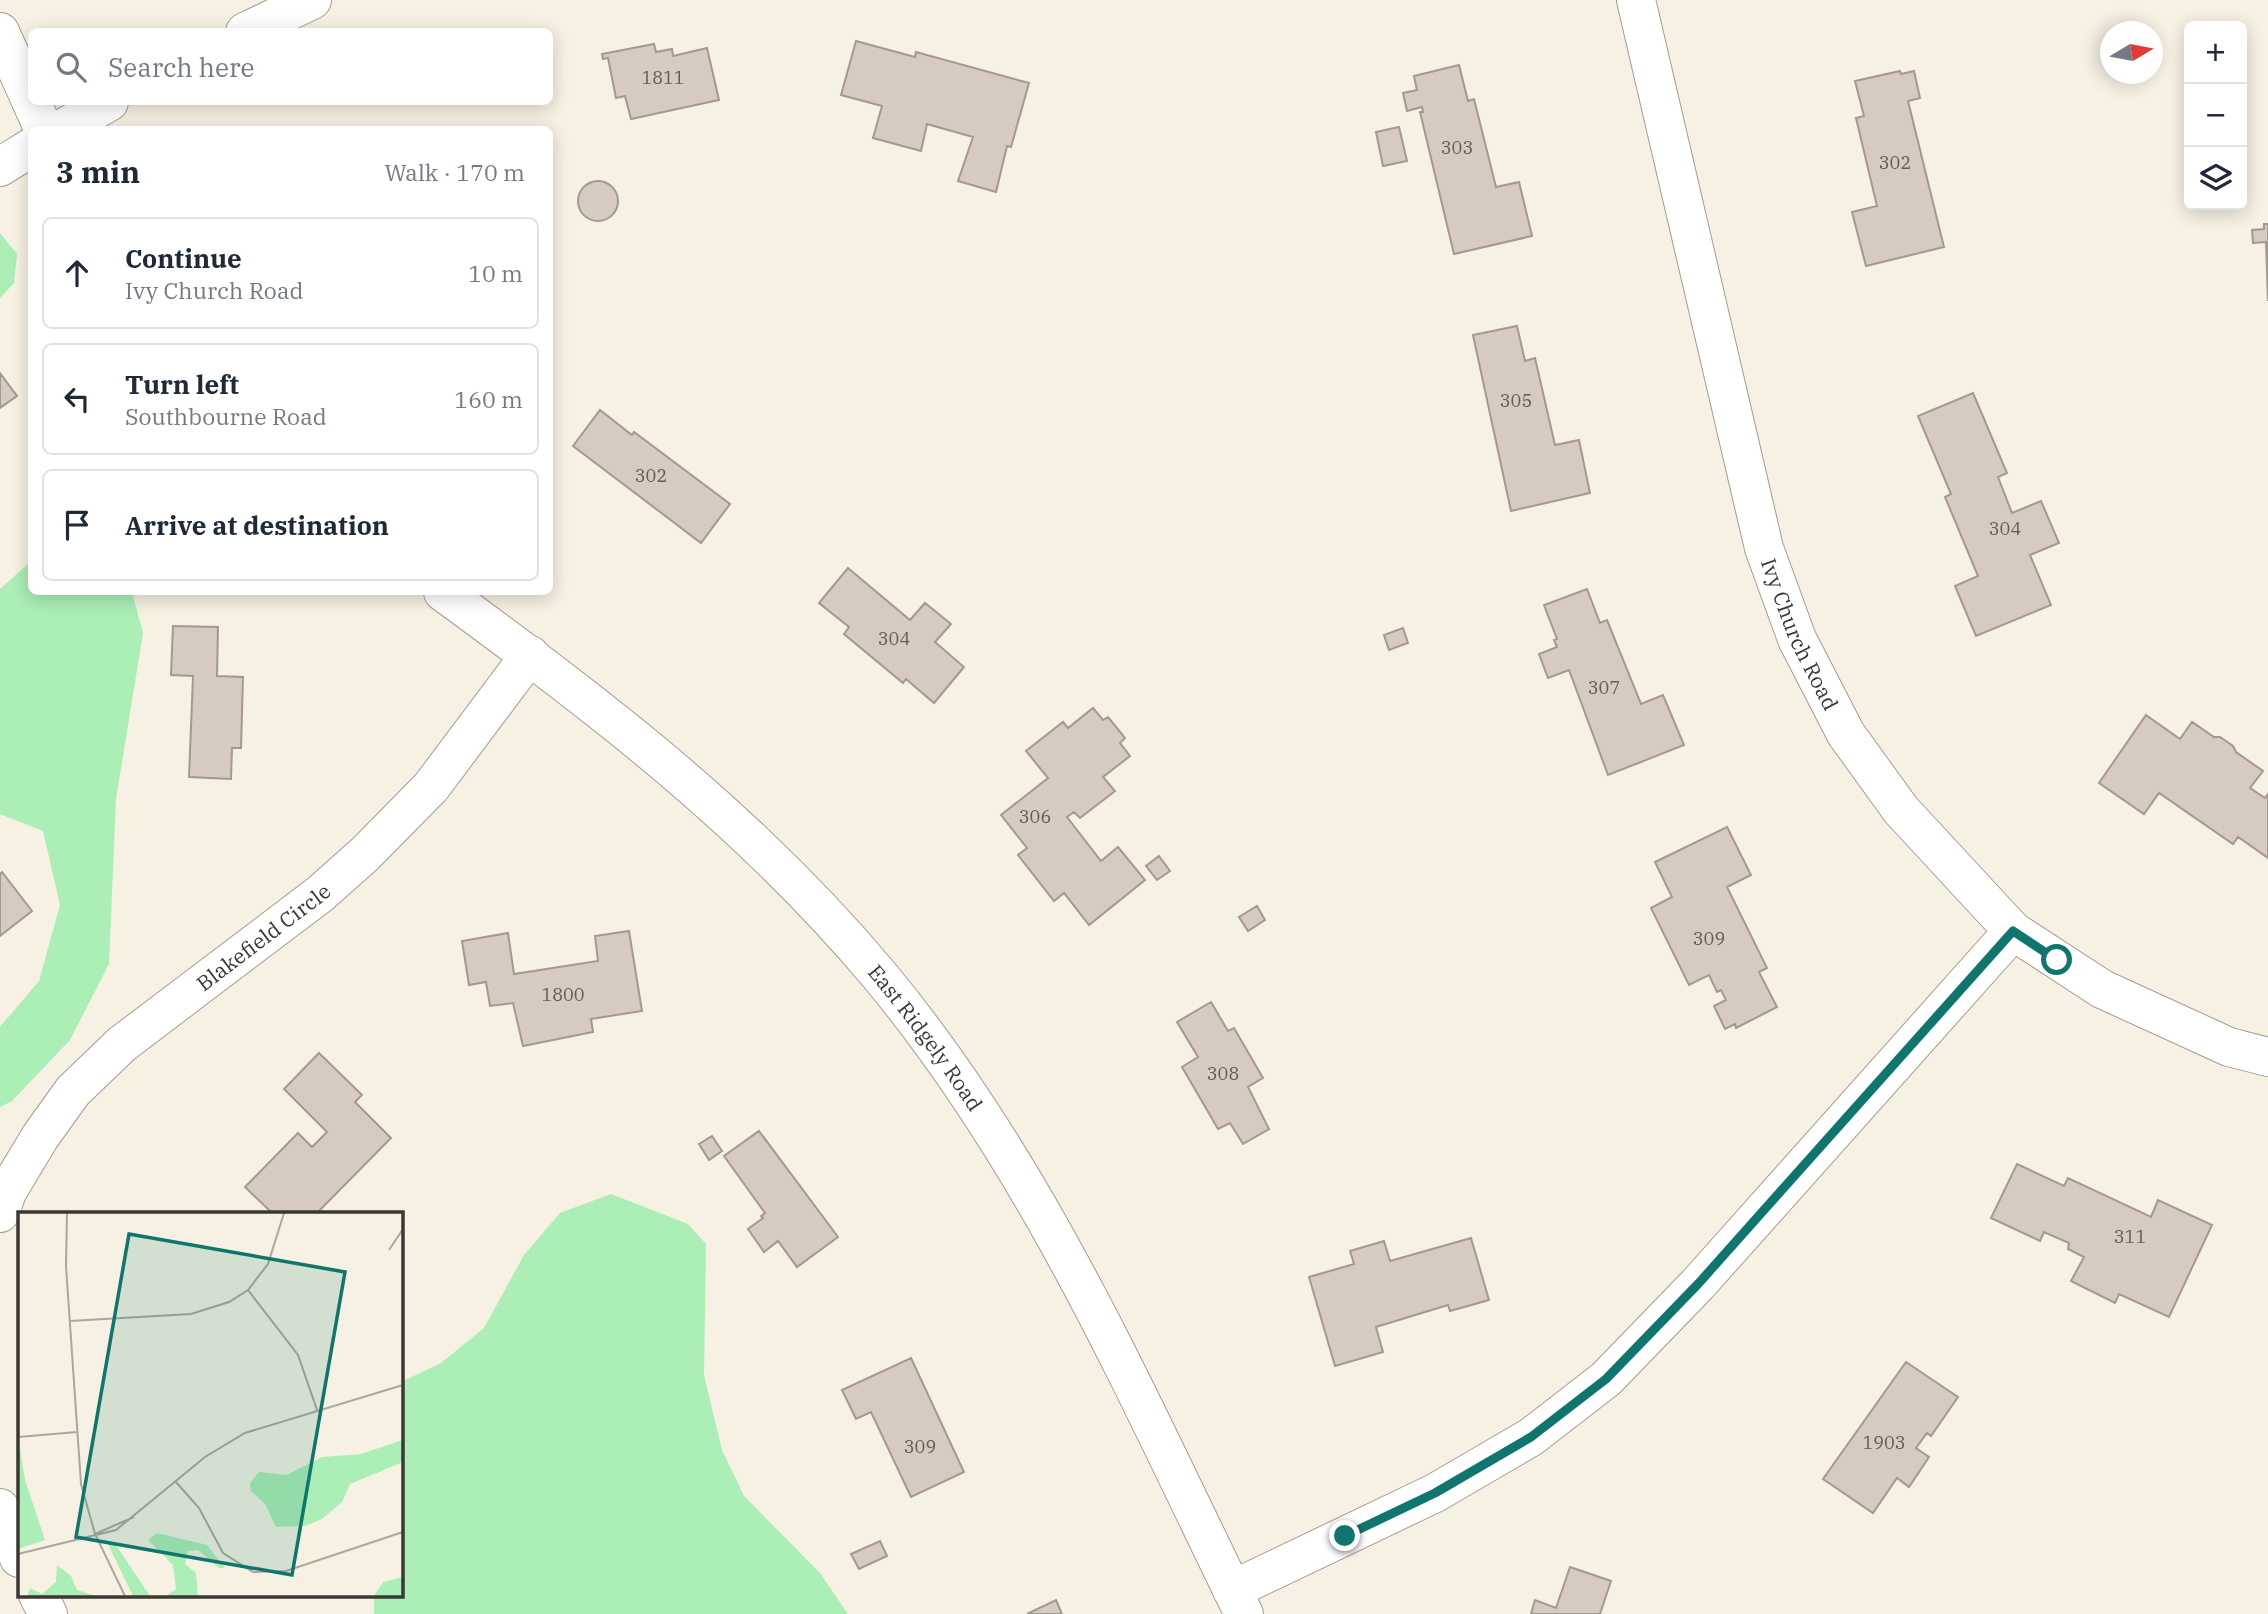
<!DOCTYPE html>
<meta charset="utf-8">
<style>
body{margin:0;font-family:"IBM Plex Serif",serif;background:#f2f2f3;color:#1f2937}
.controls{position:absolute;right:21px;top:21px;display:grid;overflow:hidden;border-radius:10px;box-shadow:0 4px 18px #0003}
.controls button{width:63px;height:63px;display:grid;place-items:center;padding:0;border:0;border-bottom:2px solid #e0e1e3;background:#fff;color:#1f2937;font:35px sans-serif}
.compass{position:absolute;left:2100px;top:21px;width:63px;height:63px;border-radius:50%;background:#fff;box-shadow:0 4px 18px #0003;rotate:80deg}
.stop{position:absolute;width:21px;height:21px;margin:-16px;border:5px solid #0f766e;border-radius:50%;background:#fff}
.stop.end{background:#0f766e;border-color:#fff;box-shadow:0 2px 7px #0008}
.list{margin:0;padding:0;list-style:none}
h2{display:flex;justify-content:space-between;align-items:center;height:91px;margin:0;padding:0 28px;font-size:30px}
h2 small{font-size:23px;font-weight:400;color:#747a83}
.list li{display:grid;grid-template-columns:46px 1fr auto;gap:21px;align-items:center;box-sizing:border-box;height:112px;margin:0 14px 14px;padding:0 14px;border:2px solid #e0e1e3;border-radius:10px}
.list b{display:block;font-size:26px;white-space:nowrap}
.list p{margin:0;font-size:23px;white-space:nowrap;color:#747a83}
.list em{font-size:23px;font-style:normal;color:#747a83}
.icon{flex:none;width:38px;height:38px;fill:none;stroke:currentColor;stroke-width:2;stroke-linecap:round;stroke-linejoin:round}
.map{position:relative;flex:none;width:2268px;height:1614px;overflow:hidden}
.search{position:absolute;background:#fff;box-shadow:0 4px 18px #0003;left:28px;top:28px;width:525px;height:77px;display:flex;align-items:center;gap:18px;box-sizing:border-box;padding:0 24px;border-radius:10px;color:#747a83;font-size:26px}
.panel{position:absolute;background:#fff;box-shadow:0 4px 18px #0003;left:28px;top:126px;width:525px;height:469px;border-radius:10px}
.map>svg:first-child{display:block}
.green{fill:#abeeb6}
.building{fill:#d7cac1;stroke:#a59890;stroke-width:2}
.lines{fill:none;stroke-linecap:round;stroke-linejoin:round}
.minor-casing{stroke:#a29d90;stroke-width:40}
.minor{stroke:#fff;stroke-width:38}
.route{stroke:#0f766e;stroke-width:9}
.labels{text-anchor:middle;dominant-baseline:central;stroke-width:6;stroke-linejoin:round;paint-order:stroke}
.number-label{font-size:18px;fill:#625c56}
.street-label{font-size:21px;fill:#3b3833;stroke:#fff}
.inset-road{fill:none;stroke:#aba79d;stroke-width:2}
.view{fill:#0f766e;fill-opacity:0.15;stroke:#0f766e;stroke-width:3.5}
.inset-edge{fill:none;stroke:#3b3833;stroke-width:3.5}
</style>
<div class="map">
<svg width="2268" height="1614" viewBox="0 0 2268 1614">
<rect width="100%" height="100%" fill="#f6f1e3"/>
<path class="green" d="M0,233L17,254L14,283L0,298Z
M31,561L32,592H132L143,633L116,799L109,964L70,1040L12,1101L0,1107V1027L39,981L60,905L43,831L0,814V589Z
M611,1194L688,1224L706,1244L704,1375L722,1450L744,1496L820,1573L848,1614H374V1595H401V1382L441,1363L484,1328L524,1255L560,1213Z"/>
<path class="building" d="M856,41L915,57L916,52L1029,83L1011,147L1007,146L996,192L958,181L973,137L927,124L921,151L873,138L882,106L841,95Z
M654,44L656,52L672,49L673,56L707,48L719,100L631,119L625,96L616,98L608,58L603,59L602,54Z
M1459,65L1468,101L1474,99L1496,187L1519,182L1532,236L1454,254L1420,112H1423L1422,107L1407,111L1403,93L1417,90L1414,76Z
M1900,71L1901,74L1914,71L1920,98L1908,101L1944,247L1866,266L1852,212L1877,206L1856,118L1864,116L1855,81Z
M1399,127L1407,161L1383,166L1376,132Z
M578 201a20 20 0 1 1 40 0a20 20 0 1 1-40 0Z
M2264,224H2268V301L2266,242L2253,243L2252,230L2264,229Z
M1517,326L1525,361L1535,358L1555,445L1579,440L1590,493L1511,511L1473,335Z
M0,373L17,396L0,408Z
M1973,393L2007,473L1998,477L2012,513L2041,501L2059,543L2030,555L2051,605L1976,636L1955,586L1978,576L1945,497L1951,494L1918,416Z
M600,410L632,435L634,432L730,504L701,543L573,446Z
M848,568L910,620L925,603L951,624L935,642L964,667L934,703L906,679L903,683L844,634L849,627L819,603Z
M1587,589L1600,623L1607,620L1641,704L1663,695L1684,745L1608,775L1569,670L1548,678L1539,654L1557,647L1554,640L1557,639L1544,605Z
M173,626L218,627L217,676L243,677L241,748H232L231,779L189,777L193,676L171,675Z
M1403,628L1408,643L1389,650L1384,635Z
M1093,708L1103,720L1108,717L1125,738L1120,743L1130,756L1103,777L1115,791L1080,818L1074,812L1067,817L1101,861L1118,847L1145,880L1089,925L1064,893L1054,901L1018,855L1027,848L1001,815L1048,778L1026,751L1063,722L1068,728Z
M2146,715L2180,739L2192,722L2214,737H2220L2233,746L2236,752L2263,771L2250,788L2265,798L2268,794V858L2238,837L2233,844L2159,793L2144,814L2099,783Z
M1727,827L1751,875L1727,887L1767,968L1759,972L1777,1007L1736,1028L1735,1024L1725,1029L1714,1006L1726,1000L1721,990L1717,992L1709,975L1689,985L1651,908L1672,897L1655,862Z
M1159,856L1170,871L1157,880L1146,866Z
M2,872L32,911L0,936V874Z
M1257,906L1265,920L1248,931L1239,917Z
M629,931L642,1011L591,1019L593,1032L523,1046L513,1003L490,1006L486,982L469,985L462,941L508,933L514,974L598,961L595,936Z
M1211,1002L1228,1031L1234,1028L1263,1078L1248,1087L1269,1129L1243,1144L1230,1123L1218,1129L1182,1067L1198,1057L1177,1022Z
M319,1053L362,1095L355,1102L391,1138L317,1213H272L245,1187L298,1133L312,1147L327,1132L284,1089Z
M759,1131L838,1237L797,1267L778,1241L764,1252L748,1229L763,1218L761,1216L765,1213L724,1156Z
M712,1136L722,1151L709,1160L699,1144Z
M2017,1164L2064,1186L2068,1178L2151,1217L2158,1200L2212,1225L2169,1317L2119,1294L2115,1303L2071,1281L2084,1257L2068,1249L2069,1243L2044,1232L2040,1241L1991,1218Z
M1471,1238L1489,1300L1450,1311L1448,1305L1376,1327L1383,1352L1335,1366L1309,1277L1354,1264L1350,1251L1384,1241L1390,1261Z
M911,1358L964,1472L911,1497L871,1412L856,1419L842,1390Z
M1906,1362L1958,1397L1931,1436L1927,1433L1916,1448L1929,1457L1909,1487L1897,1478L1873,1513L1823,1479Z
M880,1541L887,1556L859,1569L851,1554Z
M1570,1567L1611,1581L1600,1614H1531L1535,1600L1556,1608Z
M1056,1600L1062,1614H1027Z"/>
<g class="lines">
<defs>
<g id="minor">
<path id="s1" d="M1636,0L1764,548L1797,639L1846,734L1901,810L2013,931L2102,989L2229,1047L2268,1057"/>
<path d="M0,32L44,130"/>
<path d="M245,32L312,0"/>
<path d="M60,130L109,102"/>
<path d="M0,167L32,147"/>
<path id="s2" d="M443,592C603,709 752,823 880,976C1038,1166 1136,1394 1244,1614"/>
<path id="s3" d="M0,1213L7,1192L40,1137L73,1091L122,1044L320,894L365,854L431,787L530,655"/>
<path d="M0,1508L19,1558"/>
<path d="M1232,1590L1435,1493L1531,1437L1606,1379L1698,1284L2013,931"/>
<path d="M38,1595L48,1614"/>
</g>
</defs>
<use href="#minor" class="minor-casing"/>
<use href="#minor" class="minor"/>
</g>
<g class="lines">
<path class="route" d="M1345,1536L1435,1493L1531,1437L1606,1379L1698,1284L2013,931L2057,960"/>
</g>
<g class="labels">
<g class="number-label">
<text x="663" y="77">1811</text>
<text x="1457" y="147">303</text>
<text x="1895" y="162">302</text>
<text x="1516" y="400">305</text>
<text x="651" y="475">302</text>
<text x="2005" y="528">304</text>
<text x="894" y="638">304</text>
<text x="1604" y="687">307</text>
<text x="1035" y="816">306</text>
<text x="1709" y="938">309</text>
<text x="563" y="994">1800</text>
<text x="1223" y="1073">308</text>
<text x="2130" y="1236">311</text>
<text x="1884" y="1442">1903</text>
<text x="920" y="1446">309</text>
</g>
<g class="street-label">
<text stroke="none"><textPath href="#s1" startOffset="656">Ivy Church Road</textPath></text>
<text stroke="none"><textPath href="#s3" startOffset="388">Blakefield Circle</textPath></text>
<text stroke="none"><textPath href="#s2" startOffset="660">East Ridgely Road</textPath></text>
</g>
</g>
<g transform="translate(18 1212)">
<rect width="385" height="385" fill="#f6f1e3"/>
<path d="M385,228V250L332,272L324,290L304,307L287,314L258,315L247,292L233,279L232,271L241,260L269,263L304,245L343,242ZM1,230L7,268L27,328L0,337ZM139,321L189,333L207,356H201L180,338L170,339L167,352L178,361L180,384H148L158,377L155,353L130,328ZM89,330H96L132,384H115ZM39,353L53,364L59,378L78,384H9L12,376L24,382L38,370ZM385,365V384H356L365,370Z" fill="#abeeb6"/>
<path class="inset-road" d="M49,1L48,54L63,272L77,322L107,384M371,38L385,17M230,78L280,143L299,198M52,109L173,102L211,90L230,78L250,52L266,1M0,225L59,220M158,270L181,296L205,341L235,360L268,359L385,320M77,322L116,305M0,342L98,318L187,245L227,221L385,173"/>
<path class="view" d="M111,22L327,60L274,363L58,325Z"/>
<rect width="385" height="385" class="inset-edge"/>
</g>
</svg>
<div class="controls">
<button>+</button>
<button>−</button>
<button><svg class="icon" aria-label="layers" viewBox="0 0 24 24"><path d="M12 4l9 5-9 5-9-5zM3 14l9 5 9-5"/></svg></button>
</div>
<svg class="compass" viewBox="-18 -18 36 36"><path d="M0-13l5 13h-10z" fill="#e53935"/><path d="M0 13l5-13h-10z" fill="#747a83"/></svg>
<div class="stop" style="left:2057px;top:960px"></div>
<div class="stop end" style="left:1345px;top:1536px"></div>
<div class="search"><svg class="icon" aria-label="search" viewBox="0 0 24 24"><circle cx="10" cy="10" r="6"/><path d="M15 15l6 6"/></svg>Search here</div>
<section class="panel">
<h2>3 min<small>Walk · 170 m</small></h2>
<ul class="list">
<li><svg class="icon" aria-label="ahead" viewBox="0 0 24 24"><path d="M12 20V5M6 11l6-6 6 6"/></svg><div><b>Continue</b><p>Ivy Church Road</p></div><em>10 m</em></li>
<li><svg class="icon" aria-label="left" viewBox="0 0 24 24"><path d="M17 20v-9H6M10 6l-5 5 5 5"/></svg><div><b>Turn left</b><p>Southbourne Road</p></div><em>160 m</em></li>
<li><svg class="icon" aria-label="arrive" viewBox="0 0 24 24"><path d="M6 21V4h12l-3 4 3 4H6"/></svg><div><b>Arrive at destination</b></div></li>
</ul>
</section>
</div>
